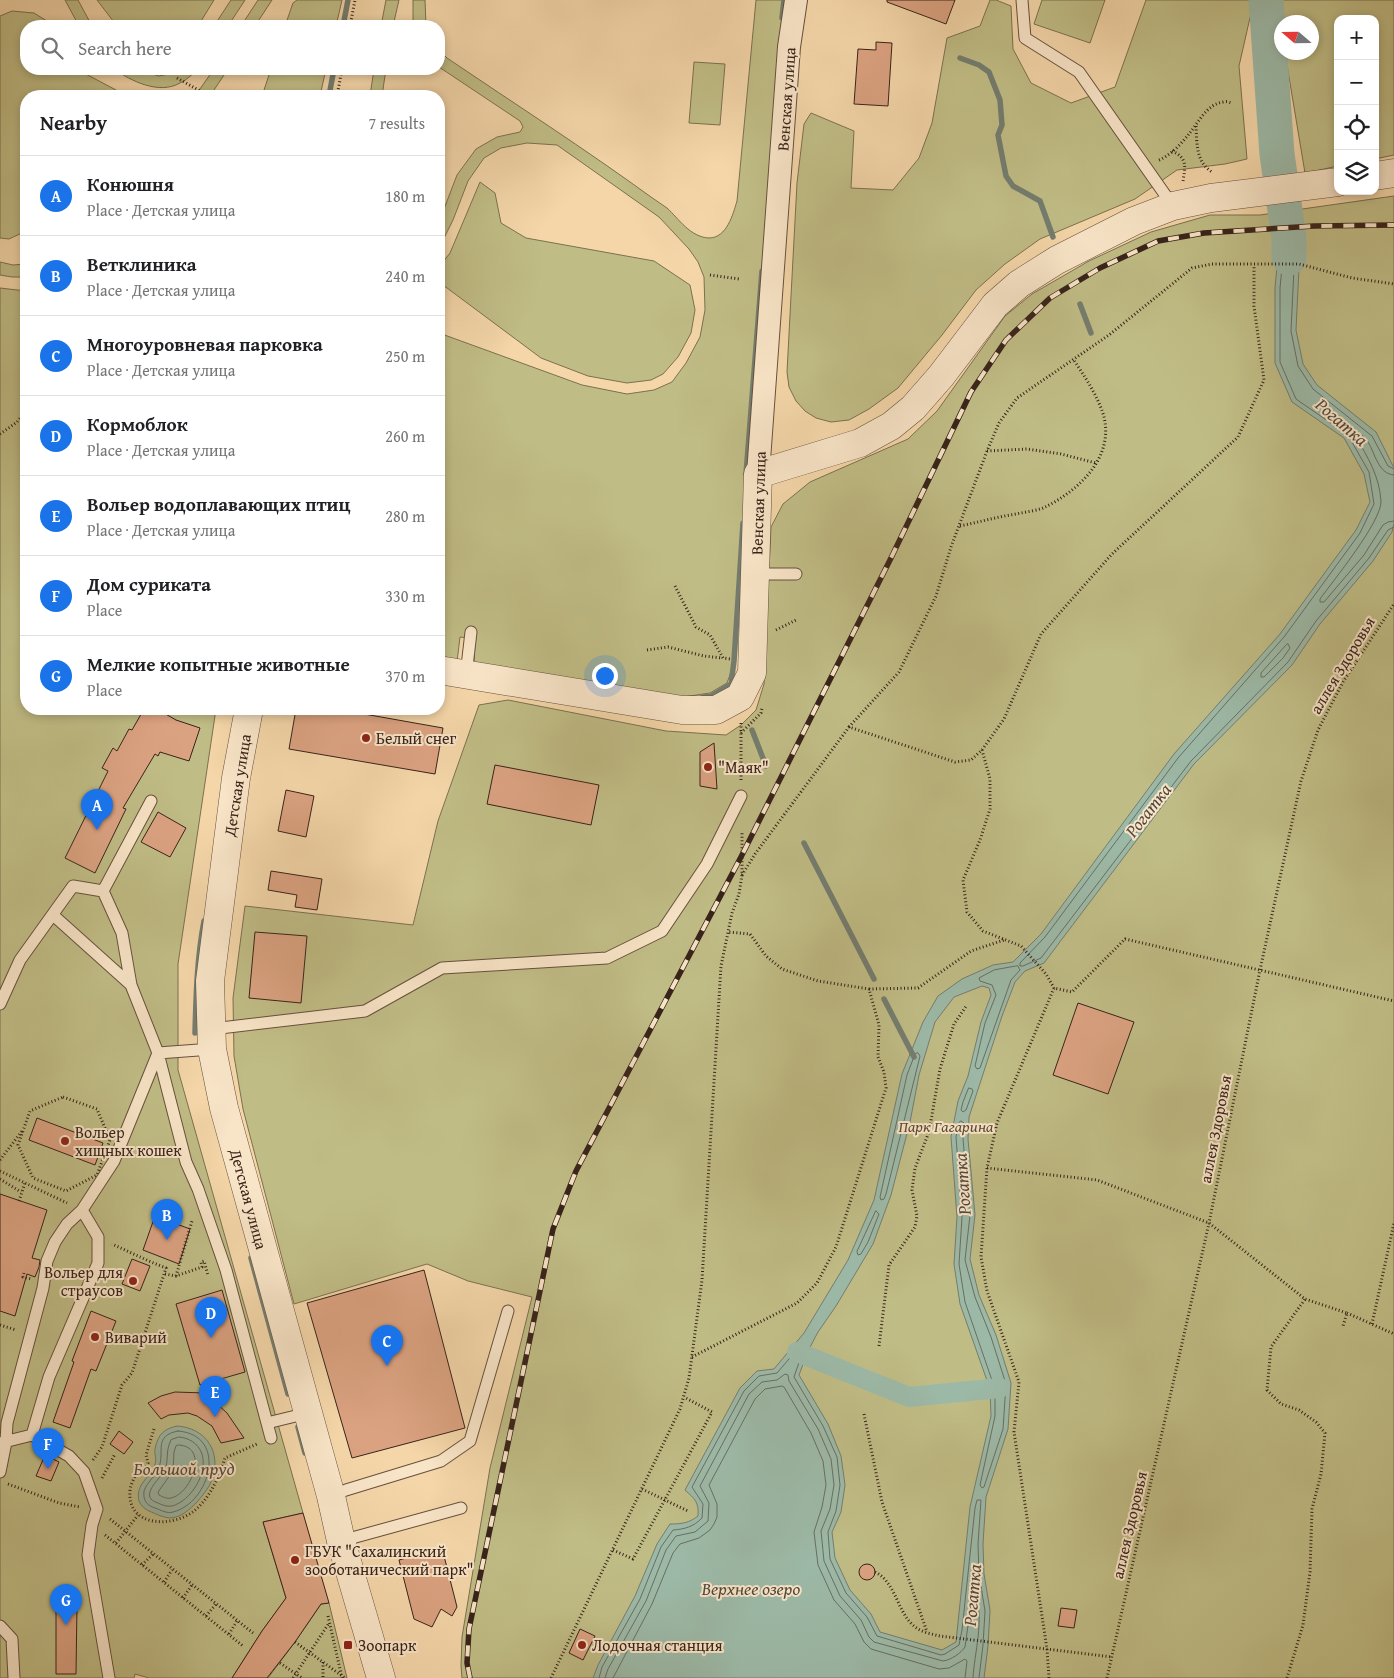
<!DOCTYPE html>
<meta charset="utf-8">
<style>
body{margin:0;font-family:"Gentium Book Plus",serif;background:#f6f6f6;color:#202124}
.controls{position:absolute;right:15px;top:15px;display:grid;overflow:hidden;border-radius:10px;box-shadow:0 2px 8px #0003}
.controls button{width:45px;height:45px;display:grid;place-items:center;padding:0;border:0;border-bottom:1px solid #e0e0e0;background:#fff;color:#202124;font:25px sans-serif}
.compass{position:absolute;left:1274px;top:15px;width:45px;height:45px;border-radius:50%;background:#fff;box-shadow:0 2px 8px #0003;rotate:290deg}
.you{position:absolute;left:604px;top:675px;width:18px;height:18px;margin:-12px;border:4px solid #fff;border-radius:50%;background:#1a73e8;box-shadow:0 0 0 8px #1a73e833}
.badge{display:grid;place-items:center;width:32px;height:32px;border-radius:50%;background:#1a73e8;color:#fff;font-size:16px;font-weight:700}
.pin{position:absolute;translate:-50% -41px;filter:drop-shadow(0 1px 2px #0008)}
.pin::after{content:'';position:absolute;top:26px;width:18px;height:15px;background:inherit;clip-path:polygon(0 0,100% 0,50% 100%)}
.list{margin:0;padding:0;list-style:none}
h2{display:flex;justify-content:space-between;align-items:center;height:65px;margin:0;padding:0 20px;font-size:21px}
h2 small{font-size:16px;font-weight:400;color:#757577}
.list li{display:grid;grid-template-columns:32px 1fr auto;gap:15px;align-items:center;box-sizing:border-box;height:80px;padding:0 20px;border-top:1px solid #e0e0e0}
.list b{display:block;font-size:19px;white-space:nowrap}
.list p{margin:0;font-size:16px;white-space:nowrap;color:#757577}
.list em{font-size:16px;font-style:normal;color:#757577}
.icon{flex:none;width:28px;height:28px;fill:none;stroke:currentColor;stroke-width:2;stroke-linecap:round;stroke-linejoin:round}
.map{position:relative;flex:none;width:1394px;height:1678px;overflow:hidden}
.search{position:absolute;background:#fff;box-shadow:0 2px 8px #0003;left:20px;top:20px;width:425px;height:55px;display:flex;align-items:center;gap:12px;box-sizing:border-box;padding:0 18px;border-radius:20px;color:#757577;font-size:19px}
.panel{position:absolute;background:#fff;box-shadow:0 2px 8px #0003;left:20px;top:90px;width:425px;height:625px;border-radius:20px}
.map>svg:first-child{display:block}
.green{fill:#c0bc85;stroke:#7c7050}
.water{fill:#9cb9a7;stroke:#747d6f;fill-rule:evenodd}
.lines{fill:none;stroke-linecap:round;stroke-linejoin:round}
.shore{stroke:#6a6e60;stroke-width:1}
.stream{stroke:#747d6f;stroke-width:5.5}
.canal{stroke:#9cb9a7;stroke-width:20}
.river{stroke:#9cb9a7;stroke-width:35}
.building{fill:#dba281;stroke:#38231a}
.service-casing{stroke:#67503e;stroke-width:13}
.minor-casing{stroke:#67503e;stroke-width:24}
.tertiary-casing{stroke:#67503e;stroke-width:29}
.path{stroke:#38231a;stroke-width:3;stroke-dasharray:1 2.5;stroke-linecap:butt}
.service{stroke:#f8e4c7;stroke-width:11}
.minor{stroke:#f8e4c7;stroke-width:22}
.tertiary{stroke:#f8e4c7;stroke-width:28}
.rail-casing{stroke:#38231a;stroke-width:5.5}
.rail{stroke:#f8e4c7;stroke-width:4;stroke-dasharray:11;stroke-linecap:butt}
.poi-dot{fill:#8f2418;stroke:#f8e4c7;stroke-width:2}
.labels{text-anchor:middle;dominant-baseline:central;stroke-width:4;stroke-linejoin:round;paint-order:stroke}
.street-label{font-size:16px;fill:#38231a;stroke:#f8e4c7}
.poi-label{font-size:16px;fill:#38231a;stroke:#f8e4c7;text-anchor:start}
.park-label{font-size:16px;font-style:italic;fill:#5a4935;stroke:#f8e4c7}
.water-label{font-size:18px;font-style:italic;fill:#51483d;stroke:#f8e4c7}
</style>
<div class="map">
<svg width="1394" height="1678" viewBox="0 0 1394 1678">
<rect width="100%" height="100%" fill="#f4d6a9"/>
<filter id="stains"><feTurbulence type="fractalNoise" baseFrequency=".004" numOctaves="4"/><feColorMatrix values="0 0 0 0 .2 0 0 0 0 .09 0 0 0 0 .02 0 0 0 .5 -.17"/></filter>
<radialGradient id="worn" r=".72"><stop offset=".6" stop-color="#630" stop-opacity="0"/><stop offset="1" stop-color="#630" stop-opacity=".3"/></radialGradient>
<path class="green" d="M65,0H78L92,26H79Z
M97,0H214L198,26H117Z
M231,0H245L228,26H214Z
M258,0H272L255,26H241Z
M297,0H342L336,26H285L293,3Z
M386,0H399L393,26H381Z
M413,0H425L426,26H413Z
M756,0H783L785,2L750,411L735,661L727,683L710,693L683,697L474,665L475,639L460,637L457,662L439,659V333L582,385L627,394L654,390L672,382L686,363L700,337L705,310L704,277L698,262L689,249L659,217L557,145L527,143L501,148L484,158L468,181L453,220L439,248V222L457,175L476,149L497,137L520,132L523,127L520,121L439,67V50L447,58C515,104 585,149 651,197C656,201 662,204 667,208C679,219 690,237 709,238C727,238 733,214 737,201Z
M990,0H996L1011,6L1013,49L1031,83L1071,103L1115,87L1146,0H1254L1239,66L1247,159L1225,164L1177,170L1135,199L1040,239L1005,264L976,290L942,335L898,388L869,409L849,420L831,422L816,418L805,411L796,401L789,387L787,372L797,183L804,124L811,113L854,131L851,188L893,190L919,158L932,123L947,38L980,26Z
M1042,0H1105L1090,43L1034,24Z
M1276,0H1394V155L1375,159V19H1338V166L1305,173L1285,53L1312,52V22H1282L1281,33Z
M12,11L34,13L55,26H26V69H80L82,72L116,90L123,96H26V231L9,239L0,238V16Z
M694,62L725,64L720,125L689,123Z
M114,69H135L159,76L174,73L180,69H199C193,73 187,80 180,83C159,95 131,81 114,69Z
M214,69H228L210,96H195Z
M271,69H326L320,96H262Z
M374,69H386L382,96H370Z
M480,182L495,193L501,223L526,238L654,261L690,285L695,310L691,333L678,357L663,374L651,380L627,383L588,376L541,358L439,282V267L450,253Z
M1394,196V1678H462L461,1666L462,1637L490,1468L532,1297L468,1281L427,1264L294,1304L243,1109L234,1056L233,998L245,906L413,925L438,821L479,705L508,700L666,731L726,735L741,725L756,710L764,684L771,527L783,504L810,482L908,439L937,411L1005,316L1032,294L1089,261L1151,232L1210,215H1260Z
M0,262L13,265L26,264V277H12L0,275Z
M0,288L26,291V709H216L178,964V1070L303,1513L263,1522L286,1598L262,1631L232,1678H149L135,1674L134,1678H0Z
M329,1603L347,1678H268L295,1642L321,1604Z"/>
<path class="water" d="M1294,210L1300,247L1296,330L1303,364L1317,385L1376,432L1394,468V523L1392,532L1373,561L1320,624L1292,665L1194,764L1044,963L1025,971L1015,982L1002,1016L969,1117L968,1139L975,1215L970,1259L979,1295L996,1335L1011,1383L1008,1429L986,1497L983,1544L984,1574L990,1610L988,1646L984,1678H593L598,1665L635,1596L657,1544L670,1524C682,1524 689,1523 698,1516C699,1502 695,1499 685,1490L740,1388L757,1371L774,1369L804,1333L848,1260L874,1200L902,1074L923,1022L938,996L962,979L993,965L1013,962L1041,934L1174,754L1280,634L1356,530L1370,502L1364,474L1344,438L1292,402L1275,363V288L1279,245L1275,213ZM982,986L989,988L991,995L981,1022L968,1076L958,1101L951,1137L957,1217L954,1264L960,1304L990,1389L991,1416L970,1507L956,1642L942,1650L880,1632L871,1614L850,1590L835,1558L832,1532L841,1512L845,1485L841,1456L828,1424L799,1375L808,1351L818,1332L836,1306L873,1244L891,1195L910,1122L919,1075L935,1022L954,997Z
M177,1426C206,1428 222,1452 212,1480C209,1488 202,1496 197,1502C190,1509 182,1517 171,1518C164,1518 156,1514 149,1511C145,1509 141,1506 139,1501C135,1483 151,1478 155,1464C157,1459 154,1453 155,1449C158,1434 164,1429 177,1426Z"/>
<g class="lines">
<path class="shore" d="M1394,469L1388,466L1372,436L1313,389L1298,366L1291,331L1295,247L1290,218L1288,216L1282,217L1281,219L1284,246L1280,288V362L1296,399L1348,435L1369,472L1374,504L1360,533L1284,637L1178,758L1045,937L1020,963V966H1023L1041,958L1191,761L1288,662L1316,621L1369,558L1388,530L1394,527
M1394,475C1378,474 1375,453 1368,442C1366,438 1363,436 1359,433L1357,434L1356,437C1368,458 1379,475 1381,501C1382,521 1333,581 1320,599V602H1324L1364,555L1383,525L1388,522L1394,521
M1288,644L1290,648L1283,658L1264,677H1261V673L1286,645Z
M1018,966L1020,970L1011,980L980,1068L977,1069L975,1066L985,1023L996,995L992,985L980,981L979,978L994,970Z
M918,1053L920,1056L886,1194L884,1199L881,1200L880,1197L907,1075L915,1054Z
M969,1088L972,1089L973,1091L966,1110L963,1112L961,1110L963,1102Z
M961,1121L964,1123L963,1139L970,1215L965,1260L975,1297L991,1337L1006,1384L1003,1429L984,1487L982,1488L980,1485L995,1416V1389L965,1302L959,1264L962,1217L956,1137L959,1123Z
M876,1211L879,1214L868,1242L861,1254L858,1255L857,1252Z
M178,1431C229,1435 210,1503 173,1512C167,1514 161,1510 155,1508C146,1505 143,1500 144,1491C147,1482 156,1476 159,1467C165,1451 153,1436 178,1431Z
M179,1437C189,1438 198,1443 202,1454C208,1473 191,1501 172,1506C167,1507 162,1505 158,1503C152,1501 148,1498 150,1492C152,1484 161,1477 165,1470C169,1460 165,1452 171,1440Z
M179,1445C210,1447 191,1494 171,1498C167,1499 163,1497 159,1495L158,1492L173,1471L174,1452L176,1446Z
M599,1678L602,1667L640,1599L661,1547L673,1530C685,1529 693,1527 702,1518L703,1504L692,1487L744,1391L759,1376L777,1373L801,1345L804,1348L794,1377L823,1426L837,1457L840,1485L836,1511L828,1532L830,1559L846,1593L867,1617L877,1636L941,1655L945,1654L959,1645L962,1630L975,1508L977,1500H981L978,1544L979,1574L985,1611L983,1645L979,1678
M605,1678L608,1669L646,1601L666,1550L676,1536L695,1532L708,1521L709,1503L700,1486L749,1394L762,1382L777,1380L785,1374L788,1375L789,1381L818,1429L831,1459L834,1485L830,1509L821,1531L824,1561L840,1596L861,1620L869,1637L874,1642L943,1661C951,1660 961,1653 965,1647L972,1597L975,1596C985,1617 974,1655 973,1678
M613,1678L652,1604L673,1553L680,1544L699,1538L710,1530L714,1524L717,1517V1504L709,1485L755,1399L765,1389L782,1386L784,1387L811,1433L823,1461L826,1485L822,1507L814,1532L818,1565L834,1600L855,1624L864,1642L871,1649L939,1669L949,1668L965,1659L967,1661L965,1678"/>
<path class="stream" d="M782,18L784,0
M343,26L348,0
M960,58L979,65L989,72L1000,100L1002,125L998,135L1006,176L1013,186L1040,201L1053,237
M329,96L334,69
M1080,304L1091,333
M746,474L762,271
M703,697L711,696L731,684L734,661L743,523
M752,730L766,766
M804,843L874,979
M884,999L914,1057
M195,1033C196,995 197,958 204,921
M251,1258L288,1394
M298,1427L305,1453"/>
<path class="canal" d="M797,1352L909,1397L1000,1388"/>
<path class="river" d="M1266,0L1277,154L1289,238V258"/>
</g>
<path class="building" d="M887,0H955L946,24L887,2Z
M876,42L892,43L888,106L854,104L858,49L876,50Z
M144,709H157L176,720L200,728L189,761L160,752L158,756L155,754L123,808L126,809L95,873L65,858L108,771L102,768L113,748L117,751L129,729L132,730Z
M296,709H336L443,728L435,774L289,749Z
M714,743L717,789L700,786V752Z
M495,765L599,785L591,825L487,804Z
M286,790L314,796L306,837L278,831Z
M158,812L186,828L170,857L141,842Z
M271,871L322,879L317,910L295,907L297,895L268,890Z
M255,932L307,936L301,1003L249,998Z
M1078,1003L1134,1022L1108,1094L1053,1075Z
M37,1118L103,1143L95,1165L29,1140Z
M0,1194L47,1210L32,1258L40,1260L39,1267L35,1277L27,1274L15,1316L0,1311Z
M155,1216L190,1229L179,1264L143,1250Z
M132,1259L150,1266L140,1291L122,1284Z
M424,1270L465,1428L352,1458L307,1303Z
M222,1290L245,1372L200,1385L176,1304Z
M91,1311L116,1321L96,1371L91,1369L70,1428L53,1422L74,1362L72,1361Z
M175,1392L205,1393L227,1413L244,1438L221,1443L212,1426L197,1416L188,1413L169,1415L161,1419L148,1403L161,1396Z
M119,1431L133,1442L124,1454L110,1444Z
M45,1455L59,1462L51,1481L36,1476Z
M303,1513L329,1603L321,1604L295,1642L267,1678H232L262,1631L286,1598L263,1522Z
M442,1548L457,1607L452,1616L441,1609L432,1627L414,1619L399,1560Z
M859 1572a8 8 0 1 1 16 0a8 8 0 1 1-16 0Z
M56,1605H77L76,1674H56Z
M1061,1608L1077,1610L1074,1628L1058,1626Z
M580,1629L595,1636L583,1660L569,1653Z"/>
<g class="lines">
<defs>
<path id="service" d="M1022,0L1025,38L1079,72L1173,206
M755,574H796
M466,675L471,632
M151,801L103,891L122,933L131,985L158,1053L186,1162L198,1189L226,1270L271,1438
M53,915L131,985
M0,1004L20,960L73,886L103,891
M212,1029L365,1011L442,968L607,958L662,931L707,864L741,796
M158,1053L212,1049
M267,1423L308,1413
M32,1435L49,1377L98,1263V1237L82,1210
M0,1443L32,1435L69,1456L84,1472L97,1509L92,1525L88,1555L109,1678
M0,1472L6,1442L7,1423L43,1288L47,1261L55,1242L67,1224L82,1210L114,1161L158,1053
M331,1496L346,1490L441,1461L470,1441L508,1311
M341,1541L461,1508
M0,1626L12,1639L14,1678"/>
<path id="minor" d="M758,474L789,47L796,0"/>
<path id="tertiary" d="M1375,176L1394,173
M439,670L682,710H716L740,697L752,673L758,474L860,443L891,426L913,408L941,376L995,305L1019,284L1057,260L1134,221L1173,206L1211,198L1338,182
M249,709L236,778L210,981L212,1049L224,1108L331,1496L341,1541L381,1678"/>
</defs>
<use href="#service" class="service-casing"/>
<use href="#minor" class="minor-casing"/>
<use href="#tertiary" class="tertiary-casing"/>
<path class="path" d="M350,26L355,0
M177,78L209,96
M337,96L342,69
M1196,126C1197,144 1196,162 1212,172
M1172,151C1188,158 1185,167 1183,181
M1159,160C1171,155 1181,144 1189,134C1198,123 1207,104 1223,102C1226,101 1229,102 1231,103
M710,275L739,279
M0,434L17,422L26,411
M987,451L1027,449L1061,454L1096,463
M960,526C979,522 997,517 1016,514C1025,512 1035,511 1043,508C1077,492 1114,459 1104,417C1099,398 1084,375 1073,359
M675,586L696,627L710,635L723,658L730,659
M776,630L796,620
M647,650L668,647L704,656L722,658
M741,723V782
M849,727L899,672L936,596L951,547L987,451L999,423L1017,398L1109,335L1192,268L1212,264H1299L1352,278L1394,284
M741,733L761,713L762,708
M982,750L990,779V809L980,840L963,880L967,912L983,931L1021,946L1046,974L1054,988
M742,875L755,854L849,727L955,762L971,760L982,750L1004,719L1041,634L1112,554L1238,437L1264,380L1254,306V265
M869,989L918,988L971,951L1004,940
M63,1097L97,1109L110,1140L97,1175L66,1191L33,1178L18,1145L30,1111Z
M0,1160L22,1131
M987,1168L1097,1180L1209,1223L1305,1299L1347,1313L1343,1326
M0,1171L67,1203
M0,1179L21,1192
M19,1201L25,1183
M24,1273L23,1277L31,1279
M165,1274L176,1276L202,1267L201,1262L204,1261L208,1275
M176,1276L192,1221
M1347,1313L1394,1334
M1372,1324L1394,1223
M0,1325L16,1330
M879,1346L889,1265L915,1227L917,1216L912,1190L915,1168L929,1132L940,1069L954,1024L967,1005
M692,1357L797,1303L817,1283L836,1247L886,1088L884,1072L878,1057L879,1025L869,989L818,981L782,969L766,956L750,934L728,932
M864,1414L882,1502L927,1632
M154,1429L146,1455L148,1463L143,1473L135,1476C133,1481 130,1486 130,1491C127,1527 172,1528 194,1511C210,1498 219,1477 225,1458L257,1444
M93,1460L102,1447L122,1385L132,1373L166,1268L151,1262L112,1244
M102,1478L115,1454
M8,1484L59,1503L80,1507
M642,1489L688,1511
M110,1519L253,1633
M105,1535L243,1646
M116,1543L138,1515
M613,1550L633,1559L712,1412L684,1397
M142,1565L153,1554
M875,1572C896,1582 897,1612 914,1626C921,1632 931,1634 940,1636L1112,1657
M164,1582L172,1570
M183,1598L192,1585
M206,1616L216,1604
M328,1616L342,1678
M229,1634L237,1621
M295,1642L345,1678
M323,1662V1678
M280,1663L302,1678
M293,1678L329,1623
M551,1678L680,1409L689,1378L702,1280L721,966L732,913L739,894L742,875V831
M1049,1678L1047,1649L1014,1432L1019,1382L987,1291L981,1257L987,1168L997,1123L1054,988L1072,992L1125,939L1394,1001
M1107,1678L1209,1223L1260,970L1301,781L1318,730L1343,682L1394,604
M1287,1678L1303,1625L1310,1572L1312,1509L1321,1474L1325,1433L1316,1422L1299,1410L1281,1404L1267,1390L1271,1347L1305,1299"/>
<use href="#service" class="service"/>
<use href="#minor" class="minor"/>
<use href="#tertiary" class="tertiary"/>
<defs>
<path id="rail" d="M470,1678L467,1663L469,1629L553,1229L576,1171L742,855L891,558L971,392L1006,340L1050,298L1100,268L1158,241L1204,233L1314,226L1394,225"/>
</defs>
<use href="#rail" class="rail-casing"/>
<use href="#rail" class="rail"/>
</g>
<g class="poi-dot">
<circle cx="366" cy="738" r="5"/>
<circle cx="708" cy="767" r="5"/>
<circle cx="65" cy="1141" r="5"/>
<circle cx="133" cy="1281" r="5"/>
<circle cx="95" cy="1337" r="5"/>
<circle cx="295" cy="1560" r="5"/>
<rect x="343" y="1640" width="10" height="10" rx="2.5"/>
<circle cx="582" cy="1645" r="5"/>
</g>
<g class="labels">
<g class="street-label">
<text transform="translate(786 99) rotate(-86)">Венская улица</text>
<text transform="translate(758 503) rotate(-88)">Венская улица</text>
<text transform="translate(1342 665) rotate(-59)">аллея Здоровья</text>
<text transform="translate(237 785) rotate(-81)">Детская улица</text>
<text transform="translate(1215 1129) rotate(-79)">аллея Здоровья</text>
<text transform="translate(249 1199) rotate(75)">Детская улица</text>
<text transform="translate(1129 1525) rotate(-77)">аллея Здоровья</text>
</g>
<g class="poi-label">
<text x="376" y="738">Белый снег</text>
<text x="718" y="767">"Маяк"</text>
<text x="75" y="1132">Вольер<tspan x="75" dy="18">хищных кошек</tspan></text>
<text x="123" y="1272" text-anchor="end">Вольер для<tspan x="123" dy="18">страусов</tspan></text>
<text x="105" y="1337">Виварий</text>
<text x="305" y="1551">ГБУК "Сахалинский<tspan x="305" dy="18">зооботанический парк"</tspan></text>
<text x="358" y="1645">Зоопарк</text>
<text x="592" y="1645">Лодочная станция</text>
</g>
<g class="park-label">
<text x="946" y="1126">Парк Гагарина</text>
</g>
<g class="water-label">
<text transform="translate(1342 422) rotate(41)">Рогатка</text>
<text transform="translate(1148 810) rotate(-52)">Рогатка</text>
<text transform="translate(962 1184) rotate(-94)">Рогатка</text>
<text x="184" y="1468">Большой пруд</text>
<text x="751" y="1588">Верхнее озеро</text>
<text transform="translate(972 1595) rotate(-85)">Рогатка</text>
</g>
</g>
<rect width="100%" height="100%" filter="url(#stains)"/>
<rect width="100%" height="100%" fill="url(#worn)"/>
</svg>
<div class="controls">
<button>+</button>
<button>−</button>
<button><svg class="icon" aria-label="locate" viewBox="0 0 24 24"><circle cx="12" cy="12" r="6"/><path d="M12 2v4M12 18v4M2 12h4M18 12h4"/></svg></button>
<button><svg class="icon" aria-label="layers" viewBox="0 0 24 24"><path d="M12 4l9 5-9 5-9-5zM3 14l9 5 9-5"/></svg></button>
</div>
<svg class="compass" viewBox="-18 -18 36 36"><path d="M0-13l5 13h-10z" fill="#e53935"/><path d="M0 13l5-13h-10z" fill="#757577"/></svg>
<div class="you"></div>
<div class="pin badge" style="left:97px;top:830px">A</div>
<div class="pin badge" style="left:167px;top:1240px">B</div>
<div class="pin badge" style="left:387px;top:1366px">C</div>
<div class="pin badge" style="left:211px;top:1338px">D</div>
<div class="pin badge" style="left:215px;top:1417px">E</div>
<div class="pin badge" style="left:48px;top:1469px">F</div>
<div class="pin badge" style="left:66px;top:1625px">G</div>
<div class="search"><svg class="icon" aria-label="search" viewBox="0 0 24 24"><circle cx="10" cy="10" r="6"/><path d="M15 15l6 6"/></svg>Search here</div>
<section class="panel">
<h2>Nearby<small>7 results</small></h2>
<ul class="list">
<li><span class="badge">A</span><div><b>Конюшня</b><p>Place · Детская улица</p></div><em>180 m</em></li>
<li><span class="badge">B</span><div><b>Ветклиника</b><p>Place · Детская улица</p></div><em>240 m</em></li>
<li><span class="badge">C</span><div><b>Многоуровневая парковка</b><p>Place · Детская улица</p></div><em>250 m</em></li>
<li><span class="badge">D</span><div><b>Кормоблок</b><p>Place · Детская улица</p></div><em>260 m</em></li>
<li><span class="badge">E</span><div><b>Вольер водоплавающих птиц</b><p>Place · Детская улица</p></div><em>280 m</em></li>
<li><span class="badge">F</span><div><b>Дом суриката</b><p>Place</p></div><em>330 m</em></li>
<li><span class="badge">G</span><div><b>Мелкие копытные животные</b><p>Place</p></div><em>370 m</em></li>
</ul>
</section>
</div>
